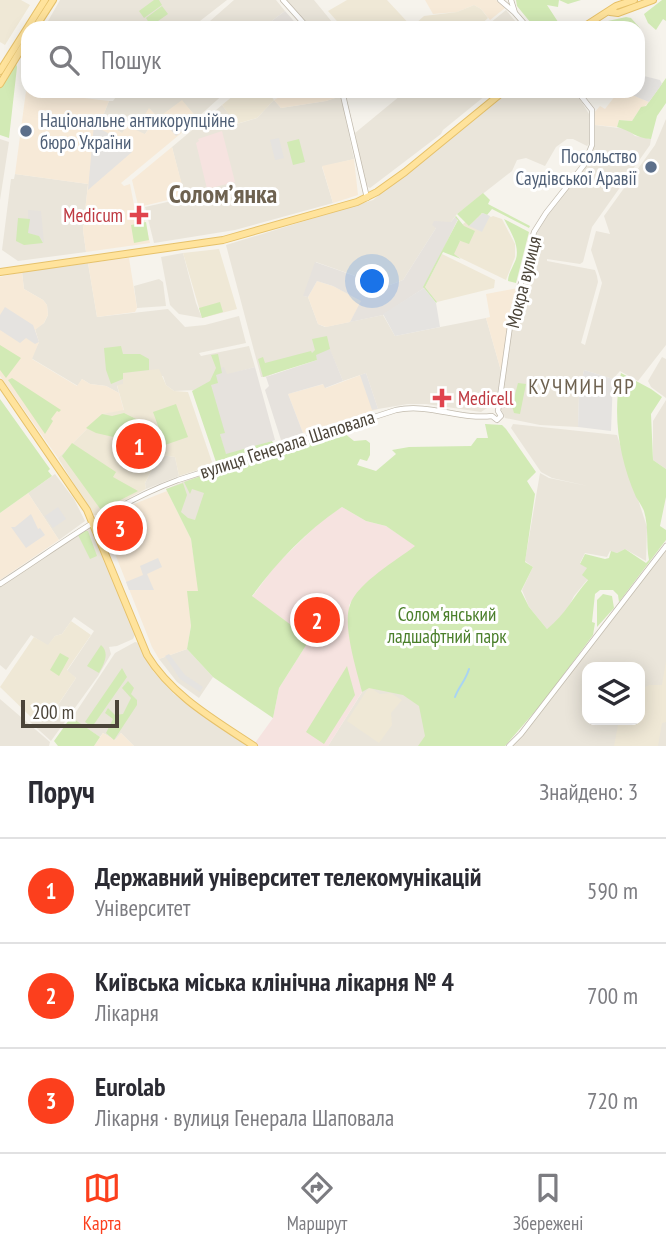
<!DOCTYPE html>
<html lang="uk">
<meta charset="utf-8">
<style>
body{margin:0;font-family:"PT Sans Narrow",sans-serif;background:#f2f2f3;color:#2b2b33}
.controls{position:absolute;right:21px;bottom:21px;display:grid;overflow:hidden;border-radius:14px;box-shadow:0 4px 18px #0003}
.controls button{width:63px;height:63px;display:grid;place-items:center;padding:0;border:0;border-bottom:2px solid #e1e1e2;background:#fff;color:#2b2b33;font:35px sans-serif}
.scale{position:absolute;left:21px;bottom:18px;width:98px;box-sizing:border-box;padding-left:7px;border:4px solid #4b4439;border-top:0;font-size:19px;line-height:24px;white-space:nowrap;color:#4b4439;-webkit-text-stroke:5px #fff;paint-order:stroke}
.you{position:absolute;left:373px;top:282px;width:24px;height:24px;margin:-18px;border:5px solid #fff;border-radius:50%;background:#1a73e8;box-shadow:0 0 0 10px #1a73e833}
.badge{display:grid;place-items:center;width:46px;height:46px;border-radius:50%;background:#fc3f1d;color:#fff;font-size:23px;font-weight:700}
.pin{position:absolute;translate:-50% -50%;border:4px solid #fff;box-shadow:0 2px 7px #0006}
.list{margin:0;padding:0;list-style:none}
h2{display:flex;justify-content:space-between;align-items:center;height:91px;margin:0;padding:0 28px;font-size:30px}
h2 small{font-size:23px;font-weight:400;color:#7c7c81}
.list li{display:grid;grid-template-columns:46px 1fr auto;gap:21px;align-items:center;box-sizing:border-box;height:105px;padding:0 28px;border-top:2px solid #e1e1e2}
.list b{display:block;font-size:26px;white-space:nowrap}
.list p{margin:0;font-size:23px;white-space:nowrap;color:#7c7c81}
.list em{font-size:23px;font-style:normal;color:#7c7c81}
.icon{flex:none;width:38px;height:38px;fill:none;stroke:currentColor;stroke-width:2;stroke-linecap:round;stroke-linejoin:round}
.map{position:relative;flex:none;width:666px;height:746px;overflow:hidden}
.search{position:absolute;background:#fff;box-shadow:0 4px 18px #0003;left:21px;right:21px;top:21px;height:77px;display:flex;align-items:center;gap:18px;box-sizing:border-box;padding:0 24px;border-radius:21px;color:#7c7c81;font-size:26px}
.sheet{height:406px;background:#fff}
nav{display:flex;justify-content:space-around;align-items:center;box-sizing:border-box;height:98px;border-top:2px solid #e1e1e2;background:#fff;font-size:19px;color:#7c7c81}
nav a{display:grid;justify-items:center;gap:4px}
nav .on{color:#fc3f1d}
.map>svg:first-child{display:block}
.residential{fill:#eae5da;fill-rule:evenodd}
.commercial{fill:#f7ead8}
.industrial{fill:#e6e2dd}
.education{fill:#efe8d6}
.medical{fill:#f6e3e0}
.green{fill:#d2eab5}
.parking{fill:#e5e3e0}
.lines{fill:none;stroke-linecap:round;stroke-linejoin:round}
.stream{stroke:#a9d4f2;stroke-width:2}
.minor-casing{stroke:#c2bbae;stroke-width:6}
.major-casing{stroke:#e6c16a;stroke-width:8}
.minor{stroke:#fff;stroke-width:4.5}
.major{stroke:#ffe39c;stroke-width:6}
.service-dot{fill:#5c6f8a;stroke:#fff;stroke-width:2.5}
.health-dot{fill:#e0444e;stroke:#fff;stroke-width:2.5}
.labels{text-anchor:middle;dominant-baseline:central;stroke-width:6;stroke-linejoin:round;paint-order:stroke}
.service-label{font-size:19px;fill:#4e5e75;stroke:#fff;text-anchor:start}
.health-label{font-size:19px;fill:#be3a42;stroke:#fff;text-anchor:end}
.street-label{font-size:19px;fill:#4b4439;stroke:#fff}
.park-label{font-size:19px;fill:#4a7f2a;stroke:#fff}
.neighbourhood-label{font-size:21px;letter-spacing:2px;fill:#6e6250;stroke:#fff}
.district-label{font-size:26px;font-weight:bold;fill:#6e6250;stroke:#fff}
</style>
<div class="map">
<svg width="666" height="746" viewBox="0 0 666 746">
<rect width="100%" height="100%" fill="#f6f3ec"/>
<path class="residential" d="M60,0H227L191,28H44Z
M234,0H276L285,11L265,26L261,22L247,28H202Z
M286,0H314L337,28H311Z
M506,10L521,28H484Z
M120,91H227L197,118L182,101L158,118L150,109V127L145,134L122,133L101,121L109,101H113Z
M406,91H491L443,130L441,134L370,188L368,187L363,179L355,133Z
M510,91H575L589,114L590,143L587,146L573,139H567L556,147L545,166L526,158L517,160L512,171L457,214L451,222L436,228L403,280L390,285L378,284L316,262L304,296L308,297L318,324L325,327L383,315L395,336L486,318L501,371L496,402L481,412L426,404H408L378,409L366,373L343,381L330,350L266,377H261L226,245L373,200Z
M341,96L354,159L322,167L333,203L235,230L154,243L145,207L185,198L172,147L222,105L237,124L257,118L274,100L281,108L326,101Z
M666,119V345L638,381L620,371L613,379L584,370L579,395L578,427L540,425L505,418L501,409L512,330L537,233L549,213L587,163L595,141V125L627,129L635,136L651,139L650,145L592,227L583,262L580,264L547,259V261L595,270L597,276L598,282L581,343L585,345L602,283L591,250L596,231L610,234L604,216L655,145Z
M0,139L9,142L0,200Z
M15,174L88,184L83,230L86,252L18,261L2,250L11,179H14Z
M183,253L196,303L202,318L179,314L170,305L161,257Z
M88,263L97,317L168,309L185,327L205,325L239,316L246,343L199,353L201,356L249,346L255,367L226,375L196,390L174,391L166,385L163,376L117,386L119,393L106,386L90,384L82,379L78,386L31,358L39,342L35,329L44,323L48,315L47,305L43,300L24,289L22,272Z
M159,279L163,282L166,306L137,308L134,286Z
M662,357L666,359V398L651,387L648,381Z
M666,400V469L653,460V421Z
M513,424L617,435L647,527L646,561L625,549L617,553L610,551L607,557L585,553L580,563L588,568V579L574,596L564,616L547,629L529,607L522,590L533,567L525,561L540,473L549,478L588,486L552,478L541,472L511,428Z
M160,455L175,457L179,476L146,489L145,483L152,470L150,469Z
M216,468L197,531L187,528L166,489Z
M55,474L74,499L85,521L59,540L28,493Z
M89,526L92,527L135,635L133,639L117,646L109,647L111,654L98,676L51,741L30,722L42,709L47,707L54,711L76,678L67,671L94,631L74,617L62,634L55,636L48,646L31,635L6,670L0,665V586Z
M666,549V746H509L600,636ZM587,667H640V720H587Z
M135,642L139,643L153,671L174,694L250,746H134L121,733L115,740L103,733L100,737L72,718L115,653Z
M187,649L213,677L199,698L177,682L159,659Z
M366,686L409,694L422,706L427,734L422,746H328Z
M0,699L50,742L49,746H0Z"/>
<path class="commercial" d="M425,0H496L505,8L490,20L481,9L474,5L457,12L433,14Z
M26,91L109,101L101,121L122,133L127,126L145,134L150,127L141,121L149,108L158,118L182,100L197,118L196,121L121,183L124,186L130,184L134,205L139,210L142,209L150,243L86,252L83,230L88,184L15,174Z
M291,91H339L341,96L326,101L281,108L274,100Z
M619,91H624L649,102L643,108L641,107L632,121L619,120L617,127L595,125L594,113L600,106L605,109Z
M172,147L185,196L143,206L138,205L132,180Z
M354,159L358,195L333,203L322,166Z
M129,258L137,308L135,312L97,317L88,263Z
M22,272L24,289L43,300L47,305L48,315L44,323L35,330L39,342L32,359L77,386L82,379L90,384L106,386L119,393L124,411L102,414L58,458L0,376V277Z
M317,281L333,286L362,301L350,322L326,327L318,324L308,297Z
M518,288L508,325L501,371L486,318L490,317L486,294Z
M366,373L378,409L303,433L288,394L324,384L326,388Z
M167,491L191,539L198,587V591H188L191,626L187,649L159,659L152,647L110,541L118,538L130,521L124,508Z
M28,493L59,540L0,580V513Z
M103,733L115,740L121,733L134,746H94Z"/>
<path class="industrial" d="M285,11L300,28H247L261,22L265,26Z
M28,210L41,211L44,243L39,236L28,233Z
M455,217L458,219L424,288L383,315L350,322L361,301L333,286L317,281L308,297L303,296L315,262L378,284L390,285L403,280L436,228L432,225L434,221L451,222Z
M330,349L343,381L325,388L323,384L288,394L303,433L281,440L265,390L269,386L266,377L317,360L315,355Z
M224,367L227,374L255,367L275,440L226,456L206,384L211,382L217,369Z"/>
<path class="education" d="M0,0H21L30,5L5,45L0,42Z
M347,0H387L413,28H343L328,11Z
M474,5L481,9L488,18L477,28H419L415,24L424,16L457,12Z
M239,91H266L274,100L257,118L236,124L222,105Z
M483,213L491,217L493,216L502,219L515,244V257L506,280L444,250L455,231L470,218Z
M219,249L237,309L202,318L183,253Z
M442,254L495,280L494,288L437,302L425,287Z
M159,369L166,385L174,391L188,392L213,465L179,476L175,457L160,455L151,468L152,470L145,483L146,489L97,515H93L58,458L102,414L124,410L117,385L123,384V373Z
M71,621L91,635L67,670L76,678L53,712L47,707L33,719L0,687L34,637L48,645L55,636L62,634Z
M666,661V722L662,723L658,746H614L619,720H640V690L649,685H662Z
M369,687L380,694L391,693L402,700L391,713L392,725L379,743L347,721Z"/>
<path class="medical" d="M222,131L235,182L207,189L196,143L199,141L198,139Z
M342,507L366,521L386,526L416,546L360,589L349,605V634L362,692L328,746H259L255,743L273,718L279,688L310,639L252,597L275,566L322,520Z
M124,508L138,534L110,541L102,520Z"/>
<path class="green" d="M154,0H159L162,5L144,18L139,11Z
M516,0H581L568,4L559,0L558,7L547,5L562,28H535L517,6Z
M662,0H666V21L663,19L656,30L648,23L644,14Z
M162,6L168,14L151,26L146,18Z
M626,17L631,18L640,28L638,31V28H607L604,25L602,28H596L608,21Z
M16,63L17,67L9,138L0,135V86Z
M666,78V103L657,116L651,139C637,139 630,130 617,127L619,120L632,121L641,107L646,106Z
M299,139L305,162L293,165L287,142Z
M483,193L490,200L488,204L530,226L529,228L492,209L487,215L482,213L469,226L457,214Z
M456,216L464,226L475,231L469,244L458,240L460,241L454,254L461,259L443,252L425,287L437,302L436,303L423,287L458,220L455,217Z
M18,218L30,219L28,233L39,236L43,243L24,245L16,241Z
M504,219L529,232L516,283L508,281C508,274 513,267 516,259C520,245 510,231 504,219Z
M146,222L149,240L134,243L131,225Z
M220,302L223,312L202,318L199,308Z
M327,336L330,349L316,355L317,360L263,377L258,359L263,357L265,363L311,351L312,353L315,350L312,339Z
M0,345L21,358L6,378L0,370Z
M121,346L123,354H140L149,359V370L123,373V379L111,384L106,370L104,348Z
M218,354L222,373L216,375L218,383L211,385L225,433L220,434L226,454L272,441L273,443L216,462L192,391L210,381L216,368L211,355Z
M621,373L651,389L662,397L651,414L653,460L666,469V497L660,526L666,530V540L619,602L618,595L613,590H600L595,594L592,622L595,623L593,635L544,701L505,746H418L425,736L419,706L403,695L369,688L362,692C357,671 342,625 350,605C357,583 397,560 415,546L386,526L366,521L342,507C306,531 277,562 252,596L310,639L279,688L273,718L213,677L187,649L191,626L187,591H198L191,539L166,489L183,483L187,495L181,512L188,518L195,520L204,493L192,489L190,494L184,482L218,470L221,475L227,473L234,465L344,433L354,441L366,440L370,443V455L367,461L360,459L357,465L376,471L396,454L392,450L409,447L471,446L477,438H488L485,424L502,425L506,429L536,472L527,481L535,494L525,562L533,567L521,591L529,607L547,629C566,614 572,598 588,580L582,575L587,568L580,564L585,554L605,559L609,558L611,551L617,553L625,549L646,563L649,560C646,544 649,528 644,511C642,506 639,502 636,497C619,458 612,415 621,373Z
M12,378L61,410L59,412L57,411L51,419L53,421L45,434L8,380Z
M518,383L526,384L520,414L514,413L512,406Z
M0,399L50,469L48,471L52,476L0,513Z
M176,404L188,437L165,445L153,412Z
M124,413L136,419L145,450L142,451L122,439L96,433L86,428L102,414L112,416Z
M72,443L116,472L113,477L138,491L101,510L62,456Z
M84,531H88L97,556L90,559L78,535Z
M603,594L612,596L614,608L597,627V600Z
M101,645C110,653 104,664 99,673L87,666Z
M60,653L69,658L59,676L50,670Z
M347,666L355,695L324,744L306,732Z
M122,668L127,677L92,727L85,722Z
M128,681L134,688L131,694L137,700V705L114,740L106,733L113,719L105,713L108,708L115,715L123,714L131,698L122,688Z
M71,717L100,737L94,746H58L54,741Z"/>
<path class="parking" d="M638,66L644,76L660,80L662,84L649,102L632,95L634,91H638Z
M189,114L195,121L176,136L170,129Z
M94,124L100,125L102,130L123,141L132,152L88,190Z
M279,138L284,158L275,160L270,140Z
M483,213L490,216L482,232L469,226Z
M424,288L436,303L440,327L395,336L383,314Z
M5,307L33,325L39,342L35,344L26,338L20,343L0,330V315Z
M584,370L613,379L611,431L578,427L579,395Z
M366,373L378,409L372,410L360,375Z
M122,443L140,452L147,459L142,466L126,455L124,457L114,450L117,445L120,446Z
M58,507L66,519L53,528L45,516Z
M31,514L38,529L40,528L45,535L26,548L11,527H15Z
M158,558L162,567L147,574L154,590H129L126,582L143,575L140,566Z
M169,654L185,675L203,687L200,692L180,679L165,656Z"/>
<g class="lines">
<path class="stream" d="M455,697C459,686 465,682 469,669"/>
<defs>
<path id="minor" d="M283,0L308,28
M500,0L514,12
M511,0L515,13L528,28
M342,91L367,198
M498,411L510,326L534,232L546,213L584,165L592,145V110L577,91
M0,584C58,547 112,504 178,480L396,410C429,403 460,420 492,416L497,420L501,416L498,411
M509,746L521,734L666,546"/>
<path id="major" d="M610,12L618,13L653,0
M35,28L53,0
M582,28L616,6L634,0
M0,71L45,0
M0,84L28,38
M0,272L223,240L357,202L377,192L405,172L504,91
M0,383L87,510L147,655C172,696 215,720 254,746"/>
</defs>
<use href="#minor" class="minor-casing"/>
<use href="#major" class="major-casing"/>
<use href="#minor" class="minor"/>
<use href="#major" class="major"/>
</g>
<g class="service-dot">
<circle cx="26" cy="131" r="7"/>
<circle cx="651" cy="167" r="7"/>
</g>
<g class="health-dot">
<path d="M135.5 204.5h7v7h7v7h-7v7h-7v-7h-7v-7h7z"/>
<path d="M438.5 387.5h7v7h7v7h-7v7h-7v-7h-7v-7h7z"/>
</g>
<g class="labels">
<g class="service-label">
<text x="40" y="120">Національне антикорупційне<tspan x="40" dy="22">бюро України</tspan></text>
<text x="637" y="156" text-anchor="end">Посольство<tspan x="637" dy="22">Саудівської Аравії</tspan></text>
</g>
<g class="health-label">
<text x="123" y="215">Medicum</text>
<text x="458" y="398" text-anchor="start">Medicell</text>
</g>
<g class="street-label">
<text transform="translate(523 282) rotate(-76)">Мокра вулиця</text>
<text transform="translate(287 444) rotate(-18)">вулиця Генерала Шаповала</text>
</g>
<g class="park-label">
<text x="447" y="614">Солом'янський<tspan x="447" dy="22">ладшафтний парк</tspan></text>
</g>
<g class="neighbourhood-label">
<text x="582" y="386">КУЧМИН ЯР</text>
</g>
<g class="district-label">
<text x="223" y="193">Соломʼянка</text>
</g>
</g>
</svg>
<div class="controls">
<button><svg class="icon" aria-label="layers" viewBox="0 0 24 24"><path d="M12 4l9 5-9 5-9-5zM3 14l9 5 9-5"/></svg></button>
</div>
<div class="scale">200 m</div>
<div class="you"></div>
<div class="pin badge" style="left:139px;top:446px">1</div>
<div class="pin badge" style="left:317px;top:620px">2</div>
<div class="pin badge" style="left:120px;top:528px">3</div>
<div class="search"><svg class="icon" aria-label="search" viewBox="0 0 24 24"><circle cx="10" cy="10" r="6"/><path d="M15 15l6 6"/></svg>Пошук</div>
</div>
<section class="sheet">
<h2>Поруч<small>Знайдено: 3</small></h2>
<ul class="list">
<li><span class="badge">1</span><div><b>Державний університет телекомунікацій</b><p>Університет</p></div><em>590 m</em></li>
<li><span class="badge">2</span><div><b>Київська міська клінічна лікарня № 4</b><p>Лікарня</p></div><em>700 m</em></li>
<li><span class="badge">3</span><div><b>Eurolab</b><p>Лікарня · вулиця Генерала Шаповала</p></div><em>720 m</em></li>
</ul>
</section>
<nav>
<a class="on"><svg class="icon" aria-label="map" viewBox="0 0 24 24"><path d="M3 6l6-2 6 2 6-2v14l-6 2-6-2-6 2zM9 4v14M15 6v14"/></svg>Карта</a>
<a><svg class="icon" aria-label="directions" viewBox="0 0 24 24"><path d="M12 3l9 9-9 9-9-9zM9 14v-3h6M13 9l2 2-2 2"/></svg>Маршрут</a>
<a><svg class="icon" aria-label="saved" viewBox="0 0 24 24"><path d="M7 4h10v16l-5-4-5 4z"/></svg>Збережені</a>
</nav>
